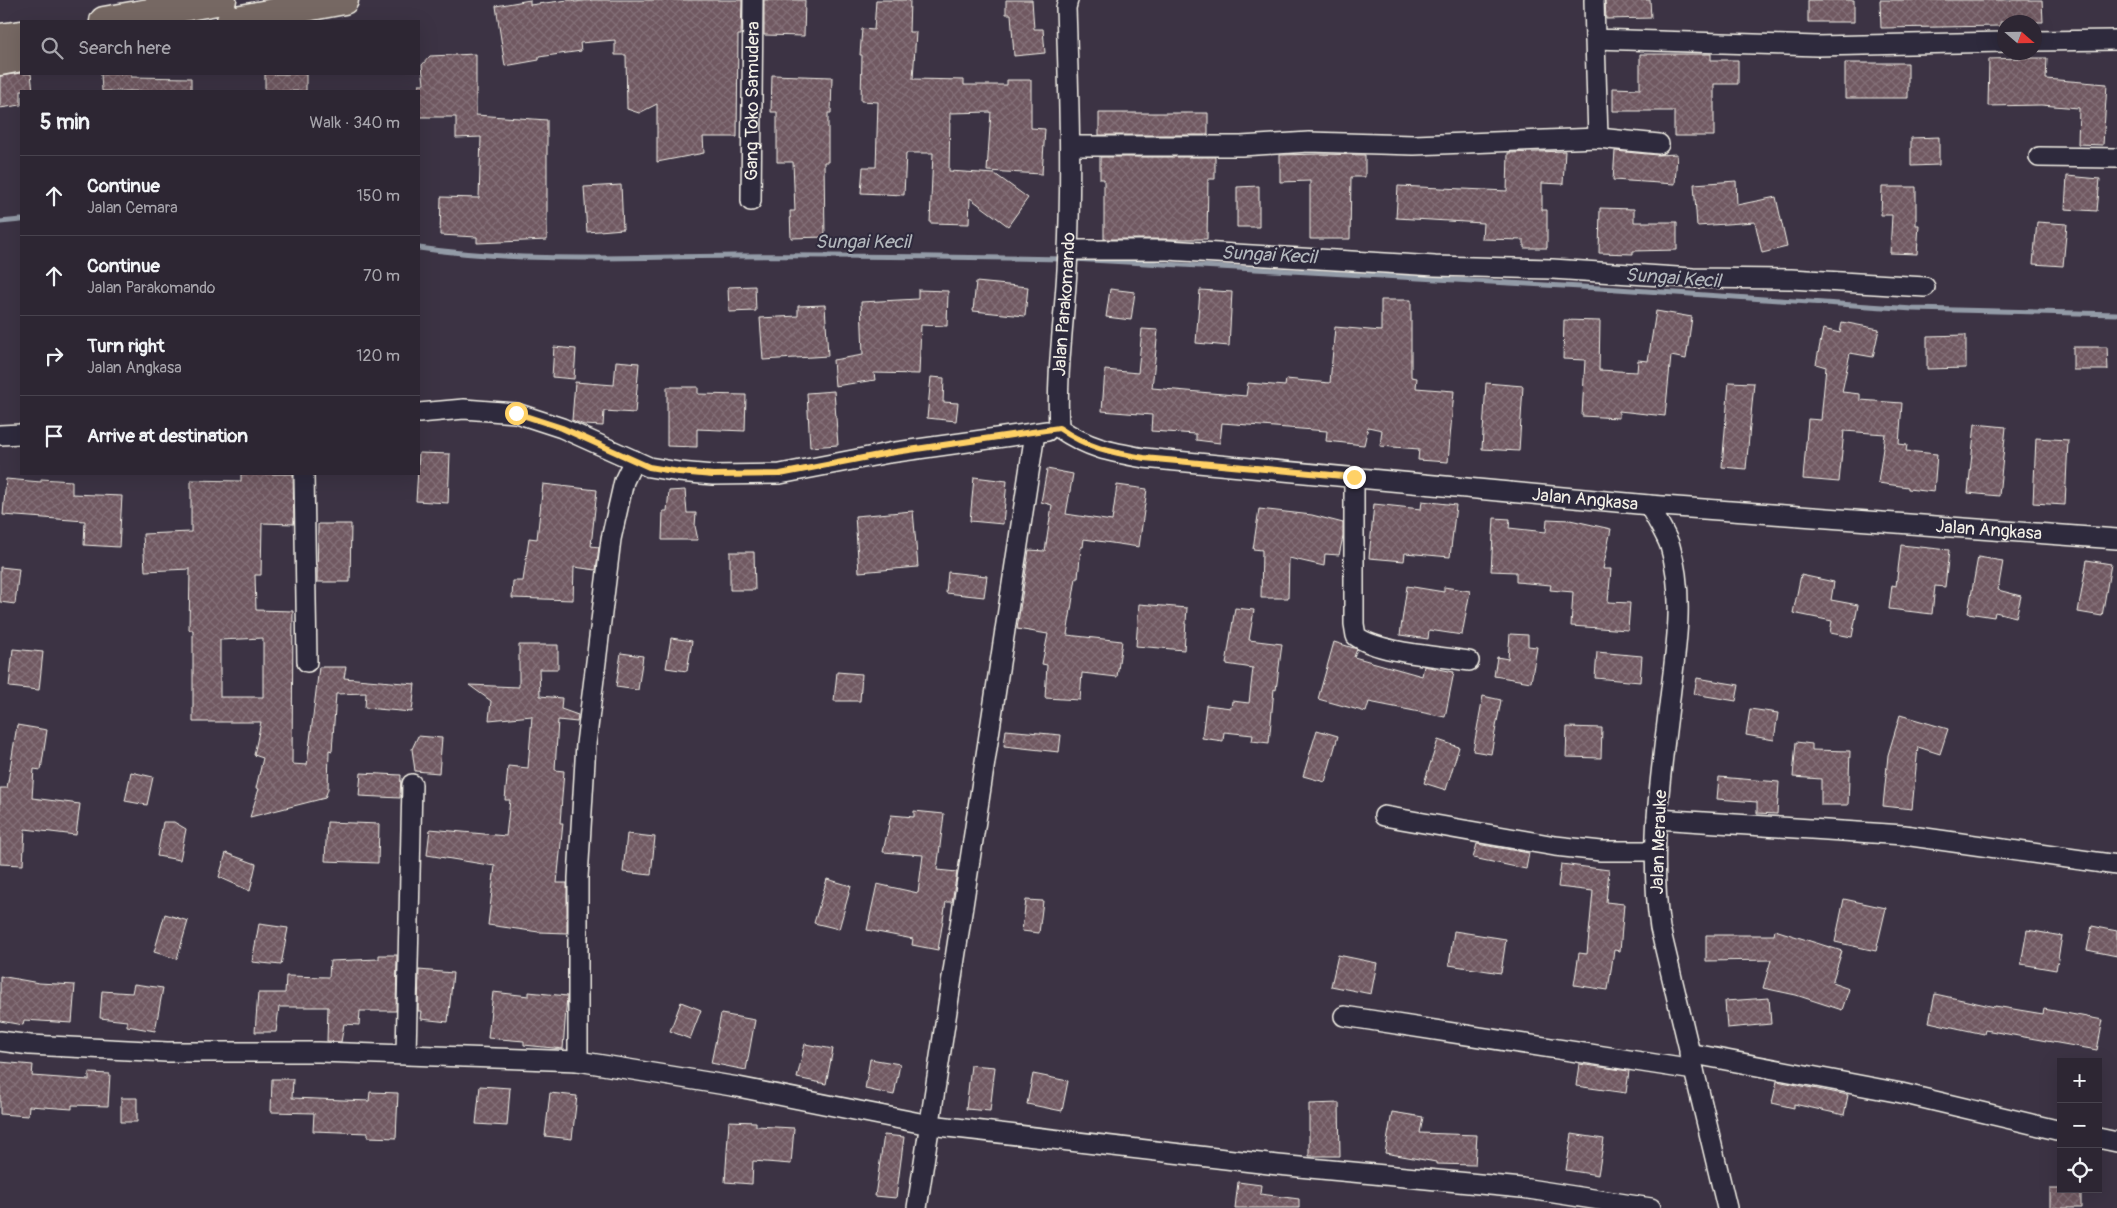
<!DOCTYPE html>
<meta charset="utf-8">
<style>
body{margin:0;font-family:Pangolin,sans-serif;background:#39323f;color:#f1f3f6}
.controls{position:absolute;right:15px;bottom:15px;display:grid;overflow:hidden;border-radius:0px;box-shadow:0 5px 20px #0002}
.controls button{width:45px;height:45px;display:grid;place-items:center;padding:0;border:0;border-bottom:1px solid #48434e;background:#2d2633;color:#f1f3f6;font:25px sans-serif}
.compass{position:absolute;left:1997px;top:15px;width:45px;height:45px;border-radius:50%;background:#2d2633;box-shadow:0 5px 20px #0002;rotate:110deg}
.stop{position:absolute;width:15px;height:15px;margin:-11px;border:4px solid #ffd166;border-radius:50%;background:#fff}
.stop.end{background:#ffd166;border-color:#fff;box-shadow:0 1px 5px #0008}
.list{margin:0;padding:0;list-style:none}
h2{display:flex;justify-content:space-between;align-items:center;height:65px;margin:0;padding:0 20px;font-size:21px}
h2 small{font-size:16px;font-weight:400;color:#a7a5ac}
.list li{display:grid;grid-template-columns:32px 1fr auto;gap:15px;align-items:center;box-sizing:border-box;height:80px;padding:0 20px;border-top:1px solid #48434e}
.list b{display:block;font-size:19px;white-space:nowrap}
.list p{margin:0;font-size:16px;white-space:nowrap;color:#a7a5ac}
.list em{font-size:16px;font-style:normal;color:#a7a5ac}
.icon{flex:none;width:28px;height:28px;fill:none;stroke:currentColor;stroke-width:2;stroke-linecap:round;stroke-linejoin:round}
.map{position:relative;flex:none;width:2117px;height:1208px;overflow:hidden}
.search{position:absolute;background:#2d2633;box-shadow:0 5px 20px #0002;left:20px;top:20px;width:400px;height:55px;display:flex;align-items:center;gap:12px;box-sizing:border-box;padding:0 18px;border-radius:0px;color:#a7a5ac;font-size:19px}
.panel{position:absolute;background:#2d2633;box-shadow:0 5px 20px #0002;left:20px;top:90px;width:400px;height:385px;border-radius:0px}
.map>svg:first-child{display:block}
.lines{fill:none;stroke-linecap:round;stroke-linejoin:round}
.stream{stroke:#939ba7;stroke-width:5}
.building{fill:url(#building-cross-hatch);stroke:#f4f1e8;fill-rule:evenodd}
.minor-casing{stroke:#f4f1e8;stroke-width:22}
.highway-casing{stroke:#f4f1e8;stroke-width:31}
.minor{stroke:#2f2a3d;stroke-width:19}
.highway{stroke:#766864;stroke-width:28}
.route{stroke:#ffd166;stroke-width:6}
.labels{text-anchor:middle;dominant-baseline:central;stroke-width:4;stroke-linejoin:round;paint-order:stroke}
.street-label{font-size:18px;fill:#f4f1e8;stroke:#2f2a3d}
.water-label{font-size:19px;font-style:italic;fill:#b3b8bd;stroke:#2f2a3d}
</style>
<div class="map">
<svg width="2117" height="1208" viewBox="0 0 2117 1208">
<defs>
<pattern id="building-cross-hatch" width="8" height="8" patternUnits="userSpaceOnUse" patternTransform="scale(1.25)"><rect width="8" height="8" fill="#6f5861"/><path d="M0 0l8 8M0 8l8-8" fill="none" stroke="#847078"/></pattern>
</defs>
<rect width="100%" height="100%" fill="#3c3344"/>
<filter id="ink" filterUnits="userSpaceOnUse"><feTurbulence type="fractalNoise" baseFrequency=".02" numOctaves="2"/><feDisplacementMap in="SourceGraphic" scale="10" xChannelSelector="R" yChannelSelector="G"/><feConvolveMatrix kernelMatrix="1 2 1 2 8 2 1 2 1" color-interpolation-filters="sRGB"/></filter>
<g filter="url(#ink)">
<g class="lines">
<path class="stream" d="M0,222L21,220
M419,248C523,263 628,257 733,256C843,255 953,257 1063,259
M1072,259L1617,289L1913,309L2117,314"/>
</g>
<path class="building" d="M530,0V5L568,0H574V2L593,0H742L741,35H738L737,137H703L704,153L657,162V104L639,113L627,109L626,55H615V40L580,43L581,51L539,57V60L505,66L496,6Z
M764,0H805L804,36L764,35Z
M876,0H910L909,32H916L913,79L964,80V85H1007V80H1031V128L1045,129L1042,174L987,171L991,112L950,113L949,171L995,174L1028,198L1008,226L970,198L969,224L930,223L933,153H906L904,195L861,193L863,167H876L878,102L861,101L862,55H860L862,29L874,30Z
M1006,0H1032L1034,29H1043L1045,53L1014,56L1011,14H1006Z
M1605,0H1650L1651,18L1606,19Z
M1808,0H1854V22H1808Z
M1880,0H2042L2043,22H2000V26L1881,28Z
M476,54V115L547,120V240L477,243V237L440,235L441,197L479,198L481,137L456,138V117H419V84H424L422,65L430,56Z
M1640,54H1711V60H1738V84H1714V136H1674V111H1613V88L1640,89Z
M2023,58H2047L2046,79L2107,84L2103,145L2078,144L2079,108L2041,105L1988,106L1989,59Z
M1845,63H1908V98H1845Z
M21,73L31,74L33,91H21V105L0,108V76Z
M101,74H131V77L191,78V91H102Z
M265,74H306V91H265Z
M772,75L832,77L831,113H828V162H824L825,237L791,238L790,211H795L793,162H777V112H771Z
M1099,113H1208V135H1099Z
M1939,137V165L1911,166V138Z
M1565,151L1563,184L1542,183V210H1547V248H1524V240L1482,239L1483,223L1396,218L1398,186L1507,191L1508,153Z
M1615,151L1658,155L1677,154L1675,184L1613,180Z
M1320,154L1365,155V177H1351L1350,239H1310V181L1280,182V155Z
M1100,157H1215V179H1208L1207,239H1104V179H1100Z
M2067,176L2100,179L2097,211L2065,209Z
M1736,181L1737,205L1776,197L1787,247L1762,253L1755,222L1697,226L1694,184Z
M621,185L623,229L587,232L584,187Z
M1259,186V227H1237V187Z
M1882,187H1916V225H1919L1917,254L1890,253L1892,215H1881Z
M1600,208L1634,209V222H1677V250L1633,251V254L1599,253Z
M2037,222L2067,224L2063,266L2033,264Z
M976,282L1028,287L1025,316L973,311Z
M755,286L756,311L729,312L728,287Z
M1110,289L1135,292L1131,320L1106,317Z
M918,290L948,291L947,326L921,325L919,374L874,373L875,380L835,386L833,360L863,355L861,302L918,299Z
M1200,290L1232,292L1229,346L1196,343Z
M1381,300H1411V377L1417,378L1416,388L1454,391L1448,462L1418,460L1419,449L1380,446L1382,430L1368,427L1364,445L1326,441L1327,431L1222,423L1220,443L1196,440V434L1151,431L1152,415L1102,411L1105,370L1138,373L1142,329L1158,330L1152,388L1246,396L1248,383L1285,386L1286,379L1330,383L1335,327L1381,331Z
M825,305L828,356L763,360L760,318L798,316V306Z
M1656,311L1692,317L1686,359L1671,356L1665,416L1619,411V418L1582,416L1585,360L1563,359L1564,320L1600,321L1599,370L1637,372L1638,360L1648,361Z
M1842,322L1879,329L1873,357L1850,353L1842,392L1860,394V400L1902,403L1899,444L1907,445L1906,451L1937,454L1934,492L1908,489V487L1878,483L1885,434L1844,431L1839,482L1803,479L1808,419L1821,420L1826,367L1816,364L1823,329L1840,333Z
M1966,335V368L1927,369V336Z
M554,347L576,349L574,379L552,377Z
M2073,347H2107L2108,370H2073Z
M616,361L639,363L635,413L604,411L603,426L584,425L572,420L575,382L614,385Z
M931,377L944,378L943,402L958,403L956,421L927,418Z
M1729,382L1754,383L1746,469L1722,467Z
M1486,383L1523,386L1519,451L1482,449Z
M667,387H698V394L746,395L745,431L697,429V447L667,446Z
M834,391L838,445L810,447L807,393Z
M1975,424L2006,427L1999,496L1968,493Z
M2036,438L2068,440L2065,505L2033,503Z
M419,453L450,454L448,503L416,501Z
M1047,469L1073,474L1066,514L1112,521L1117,485L1147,489L1139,547L1084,539L1083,547H1081L1078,578H1076L1067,635L1122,641L1117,677L1082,673L1080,700L1045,698L1047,665L1042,664L1048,634L1017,629L1029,550L1045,551L1052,505L1041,502Z
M241,474H293L294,524L262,523L261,575H255L256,610L293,611L292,764L307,765L319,667H346L344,678L415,684L412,712L365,708L366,693L336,694L332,751L329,750L328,789L325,798L250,817L259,789L256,788L263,758L254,755L261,722H193V630H189L190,569L145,571L143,534L191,532V480L241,481ZM263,638V697H220V640Z
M974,477L1007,481L1003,524L970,521Z
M6,479L41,482V479L72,481V494L122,496L119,547L84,545L85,521L3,515Z
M543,484L597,490L591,546L599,547L596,570L574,567L573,600L512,598L513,581H523L529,538L537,539Z
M685,490L687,513H696L695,526L698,540H662L663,511H667L669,491Z
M1422,501L1456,505L1450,557L1405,553L1404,561L1369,558L1374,504L1421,509Z
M1259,509L1312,515L1343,523V537L1339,555L1325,554L1324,566L1289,558L1288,598H1261L1262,550L1253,549Z
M913,511L918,567L859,572L855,516Z
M1494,518L1510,519L1509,528L1546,532L1547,519L1570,520L1611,529L1603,569H1611L1608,602L1630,603L1628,630L1571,626L1573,592L1550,590L1551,585L1516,582V572L1491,571Z
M318,524H351L350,582H317Z
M1901,545L1949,550L1945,587L1935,586L1932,614L1889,609L1892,585L1896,586Z
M730,552H754L755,590H730Z
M1978,557L2003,561L1998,590L2021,596L2016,617L1995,612L1994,617L1968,613Z
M2087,560L2111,564L2102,616L2078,612Z
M0,567L19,569L15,604L0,602Z
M948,572L987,576L984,597L946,593Z
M1801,575L1834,582L1831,600L1858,605L1852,637L1830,633L1832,621L1793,613Z
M1407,586L1444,592V587L1470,591L1462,635L1429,630L1428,639L1400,635Z
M1139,604L1187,608L1184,650L1136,646Z
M1235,608L1254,610L1249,640L1282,644L1276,690L1274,689L1269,743L1252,741L1253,735L1224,732L1223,741L1202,738L1206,705L1231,708L1232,701L1249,703L1253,668L1226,664Z
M1510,634L1528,635V646L1537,647L1531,682L1494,676L1497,657L1508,659Z
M671,638L692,641L687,671L666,668Z
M1334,642L1357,649L1354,657L1422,676L1424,666L1454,672L1445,717L1369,702L1366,712L1318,699Z
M519,645H558V669H539L540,696L562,698L561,709L578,715L577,722L558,720L555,770L564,771L560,823H563L557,883H567V933L539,932L488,925L495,866L427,855L430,829L506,836L510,800H505L508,766L528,768L532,716L489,720L491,701L469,685L519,687Z
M13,649L43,652L39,690L9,687Z
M1597,652L1642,656L1640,682L1595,678Z
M621,653L643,656L638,690L616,687Z
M837,672L862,674L860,701H834Z
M1697,678L1739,685L1736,701L1694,694Z
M1483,696L1501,700L1491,754L1473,751Z
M1750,709L1778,713L1774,740L1746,735Z
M1900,715L1948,729L1940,754L1918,747L1912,809L1883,806L1888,755Z
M17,725L47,730L41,770L34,769L32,798L80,804L76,835L25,829L23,865L0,864V788H7Z
M1567,727L1602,728L1601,758L1566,757Z
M1006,730L1061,735L1059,752L1004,746Z
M1317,730L1338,736L1325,782L1303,776Z
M418,736L442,738L439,773L415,771L412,749Z
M1438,740L1459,747L1446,790L1424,783Z
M1796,742L1812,744V750L1850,751L1848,805H1821V779L1793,777Z
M131,772L153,777L147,805L125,801Z
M361,773L401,775L400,798L359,796Z
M1719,777L1779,782L1777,814L1757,813V802L1717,799Z
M914,811L944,814L937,870L957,872L952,902H946L938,950L912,945L913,939L867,930L877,884L918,893L923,855L883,852L891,815L914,817Z
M163,822H174L186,829L180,860L157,856Z
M327,822L379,824L378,863L325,861Z
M627,834L655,837L651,875L623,872Z
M1477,844L1529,853L1526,869L1473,858Z
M226,853L256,864L250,891L219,877Z
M1561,864L1609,870L1606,902L1624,904L1620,951L1614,950L1608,990L1574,985L1579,953L1587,954L1593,891L1558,887Z
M827,879L851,886L839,929L814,923Z
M1844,899L1886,908L1876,951L1835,942Z
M1026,900L1043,901L1039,933L1022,931Z
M165,914L188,921L177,959L154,952Z
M259,924L288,928L281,965L252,962Z
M2092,926L2117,931V956L2087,950Z
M1775,930L1842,951L1832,983L1849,989L1842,1010L1796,995L1763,988L1771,960L1706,961V935H1774Z
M2027,930L2062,936L2056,970L2021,964Z
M1454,931L1506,939L1501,973L1449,965Z
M379,955H397L396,1011H360L359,1025L344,1024L341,1042L327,1041L328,1007H279L276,1032H255L258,993H285L286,976L329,977L330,961L379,959Z
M1338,955L1377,963L1371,994L1331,986Z
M419,970L453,973L448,1022L421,1019L422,1011H418Z
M0,976L39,983L75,985L72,1023L24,1020L23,1025L0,1021Z
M134,984L163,988L155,1031L127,1026V1021L100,1018L102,991L132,993Z
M493,992L529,996V992L567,996L563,1049L524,1045V1041L488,1038Z
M1935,994L1995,1007V1006L2043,1014L2044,1009L2103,1020L2097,1050L1985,1030L1984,1034L1929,1022Z
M1769,998L1771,1024L1727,1028L1725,1001Z
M681,1002L701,1010L690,1039L670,1031Z
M721,1014L755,1020L746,1070L711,1063Z
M805,1044L833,1049L826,1084L797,1078Z
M870,1059L900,1064L894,1095L865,1089Z
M0,1062L33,1065L32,1076L89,1080V1073L110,1074L108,1106L72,1105V1109L29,1106L28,1116L0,1114Z
M1579,1064L1629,1071L1626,1093L1576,1086Z
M971,1065L995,1067L990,1111L966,1109Z
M1033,1074L1068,1081L1062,1111L1027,1104Z
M272,1079H293L292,1098L369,1101L370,1092L398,1093L396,1138L368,1137V1133L313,1131L314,1113L271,1112Z
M1777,1081L1848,1095L1844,1115L1794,1104V1108L1772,1103Z
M480,1086L510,1088L507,1126L476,1124Z
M550,1093L577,1096L572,1139L545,1136Z
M121,1098H137V1122H121Z
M1339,1103L1340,1156H1309V1104Z
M1392,1112L1423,1117L1420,1133L1477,1135L1475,1165L1436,1164V1162L1385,1153Z
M729,1121L756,1122V1126L794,1128L791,1164L753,1161L752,1184L725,1182Z
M1572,1134L1604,1139L1598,1175L1566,1170Z
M884,1135L904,1137L896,1198L875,1196Z
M1238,1182L1261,1185L1260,1194L1299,1199V1208H1235Z
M2050,1189H2081V1208H2050Z"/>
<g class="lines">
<defs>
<g id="minor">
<path d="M1594,0L1595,39L1817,46L2004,42"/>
<path d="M1595,39L1598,138"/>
<path d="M2034,41L2117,40"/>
<path d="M1071,146H1241L1309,142L1414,145L1598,138L1659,144"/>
<path d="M2039,157L2117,158"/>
<path id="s1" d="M751,201L753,0"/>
<path d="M1068,250H1167L1435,266L1552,269L1693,278L1791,279L1925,287"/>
<path d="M419,413L464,409L516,413L562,428L649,467L679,472L713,475L780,474L889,453L1047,431"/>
<path id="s2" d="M1059,428C1088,448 1110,452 1144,458L1649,505L2117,539"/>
<path id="s3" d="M1059,428C1056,375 1064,323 1067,270C1072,182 1069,95 1066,8L1068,0"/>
<path d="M0,435L21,434"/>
<path d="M304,474L307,662"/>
<path d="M1354,477V624L1356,636C1378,653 1439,656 1469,661"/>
<path d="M1649,505C1655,518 1665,532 1670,546C1684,592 1677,642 1671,689C1662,769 1648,848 1660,928L1727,1208"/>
<path d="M1384,816L1555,846L1601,851H1655"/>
<path d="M1657,819L1904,835L2117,865"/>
<path d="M1344,1016L1694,1070"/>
<path d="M0,1041L30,1045L167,1052H319L578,1061L738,1087L930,1125L1278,1165L1522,1188L1651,1208"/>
<path d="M1689,1053L1901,1093L2061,1131"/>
<path d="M406,1054L412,784"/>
<path d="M578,1061V878L586,744L611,539L624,481L634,460"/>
<path d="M2098,1138L2117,1142"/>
<path d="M917,1208L1035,433"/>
</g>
<path id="highway" d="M104,21L222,0
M231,21L344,0
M0,38L21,35
M0,61L21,57"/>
</defs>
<use href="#minor" class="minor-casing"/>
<use href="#highway" class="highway-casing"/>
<use href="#minor" class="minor"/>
<use href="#highway" class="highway"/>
</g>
</g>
<g class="lines" filter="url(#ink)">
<path class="route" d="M516,413L562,428L649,467L679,472L713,475L780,474L889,453L1059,428C1088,448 1110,452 1144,458L1354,477"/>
</g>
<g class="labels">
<g class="street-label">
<text stroke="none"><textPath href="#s1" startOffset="100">Gang Toko Samudera</textPath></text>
<text stroke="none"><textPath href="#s3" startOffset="124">Jalan Parakomando</textPath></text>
<text stroke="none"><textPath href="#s2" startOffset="534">Jalan Angkasa</textPath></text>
<text stroke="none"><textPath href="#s2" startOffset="939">Jalan Angkasa</textPath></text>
<text transform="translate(1659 842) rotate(-88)">Jalan Merauke</text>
</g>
<g class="water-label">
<text x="863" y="242">Sungai Kecil</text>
<text transform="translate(1269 255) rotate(3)">Sungai Kecil</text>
<text transform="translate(1673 278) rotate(4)">Sungai Kecil</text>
</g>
</g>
</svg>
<div class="controls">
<button>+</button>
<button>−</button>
<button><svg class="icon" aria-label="locate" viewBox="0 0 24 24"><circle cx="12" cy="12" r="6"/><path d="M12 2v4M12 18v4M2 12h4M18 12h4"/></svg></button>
</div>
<svg class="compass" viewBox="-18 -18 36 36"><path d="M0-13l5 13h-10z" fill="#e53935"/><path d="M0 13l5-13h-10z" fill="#a7a5ac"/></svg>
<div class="stop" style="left:516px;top:413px"></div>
<div class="stop end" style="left:1354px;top:477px"></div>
<div class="search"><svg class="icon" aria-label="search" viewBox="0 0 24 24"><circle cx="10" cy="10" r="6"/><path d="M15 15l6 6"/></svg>Search here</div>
<section class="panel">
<h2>5 min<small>Walk · 340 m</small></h2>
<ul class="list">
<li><svg class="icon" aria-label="ahead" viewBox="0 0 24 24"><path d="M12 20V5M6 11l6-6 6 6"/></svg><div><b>Continue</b><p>Jalan Cemara</p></div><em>150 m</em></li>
<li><svg class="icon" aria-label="ahead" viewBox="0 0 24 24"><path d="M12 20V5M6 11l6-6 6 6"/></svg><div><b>Continue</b><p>Jalan Parakomando</p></div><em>70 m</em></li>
<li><svg class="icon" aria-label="right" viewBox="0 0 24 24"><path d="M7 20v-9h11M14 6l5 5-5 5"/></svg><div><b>Turn right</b><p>Jalan Angkasa</p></div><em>120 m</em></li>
<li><svg class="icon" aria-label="arrive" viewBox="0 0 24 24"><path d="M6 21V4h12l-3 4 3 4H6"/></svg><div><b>Arrive at destination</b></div></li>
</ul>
</section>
</div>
